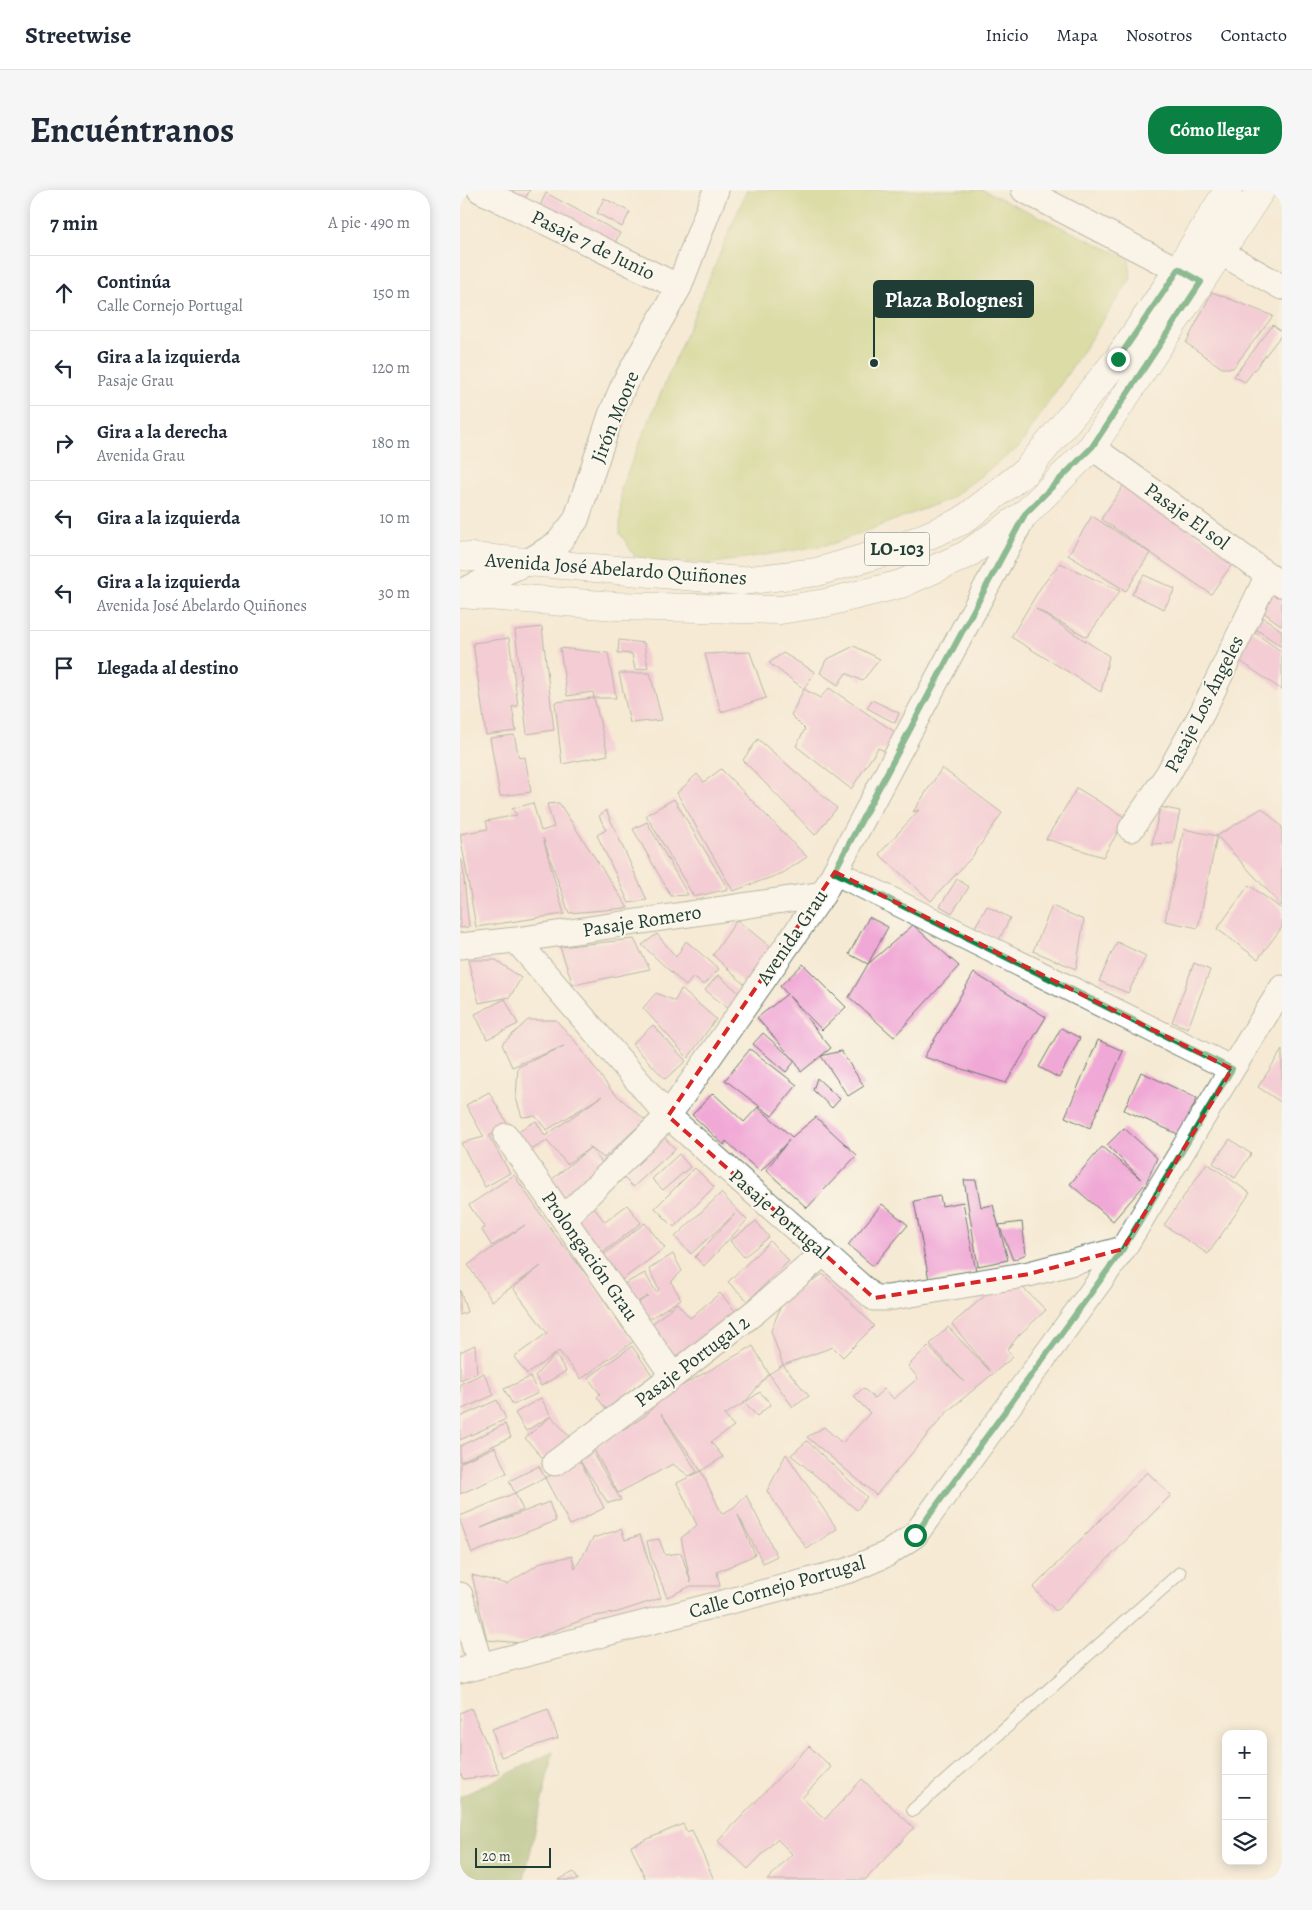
<!DOCTYPE html>
<html lang="es">
<meta charset="utf-8">
<style>
body{margin:0;font-family:Alegreya,serif;background:#f6f6f7;color:#1f2937}
.controls{position:absolute;right:15px;bottom:15px;display:grid;overflow:hidden;border-radius:10px;box-shadow:0 2px 12px #0003}
.controls button{width:45px;height:45px;display:grid;place-items:center;padding:0;border:0;border-bottom:1px solid #e0e1e3;background:#fff;color:#1f2937;font:25px sans-serif}
.scale{position:absolute;left:15px;bottom:12px;width:76px;box-sizing:border-box;padding-left:5px;border:2px solid #1f3d34;border-top:0;font-size:14px;line-height:18px;white-space:nowrap;color:#1f3d34;-webkit-text-stroke:4px #fbf7ec;paint-order:stroke}
.stop{position:absolute;width:15px;height:15px;margin:-11px;border:4px solid #0b8043;border-radius:50%;background:#fff}
.stop.end{background:#0b8043;border-color:#fff;box-shadow:0 1px 5px #0008}
.list{margin:0;padding:0;list-style:none}
h2{display:flex;justify-content:space-between;align-items:center;height:65px;margin:0;padding:0 20px;font-size:21px}
h2 small{font-size:16px;font-weight:400;color:#747a83}
.list li{display:grid;grid-template-columns:32px 1fr auto;gap:15px;align-items:center;box-sizing:border-box;height:75px;padding:0 20px;border-top:1px solid #e0e1e3}
.list b{display:block;font-size:19px;white-space:nowrap}
.list p{margin:0;font-size:16px;white-space:nowrap;color:#747a83}
.list em{font-size:16px;font-style:normal;color:#747a83}
.icon{flex:none;width:28px;height:28px;fill:none;stroke:currentColor;stroke-width:2;stroke-linecap:round;stroke-linejoin:round}
.map{position:relative;flex:none;width:822px;height:1690px;overflow:hidden;border-radius:20px}
header{display:flex;align-items:center;gap:30px;box-sizing:border-box;height:70px;padding:0 25px;background:#fff;border-bottom:1px solid #e0e1e3}
header strong{font-size:24px}
nav{display:flex;gap:28px;margin-inline-start:auto;font-size:18px}
.intro{display:flex;align-items:center;justify-content:space-between;box-sizing:border-box;height:120px;padding:0 30px}
h1{margin:0;font-size:35px}
.button{padding:12px 22px;border-radius:20px;background:#0b8043;color:#fff;font-size:18px;font-weight:700}
main{display:flex;gap:30px;padding:0 30px}
aside{flex:1;background:#fff;border-radius:20px;box-shadow:0 2px 12px #0003}
.map>svg:first-child{display:block}
.green{fill:#bacc6f;stroke:#6c8452}
.forest{fill:#93b062;stroke:#59764b}
.building{fill:#f0a8d6}
.lines{fill:none;stroke-linecap:round;stroke-linejoin:round}
.service-casing{stroke:#6a7a6c;stroke-width:14}
.minor-casing{stroke:#6a7a6c;stroke-width:27}
.primary-casing{stroke:#6a7a6c;stroke-width:29}
.service{stroke:#fff;stroke-width:12}
.minor{stroke:#fff;stroke-width:25}
.primary{stroke:#fff;stroke-width:28}
.route{stroke:#0b8043;stroke-width:6}
.marked{fill:none;stroke:#d62828;stroke-width:4;stroke-dasharray:10 6;stroke-linejoin:round}
.labels{text-anchor:middle;dominant-baseline:central;stroke-width:4;stroke-linejoin:round;paint-order:stroke}
.shield{fill:#fbf7ec;stroke:#61756b;stroke-width:1}
.shield-label{font-size:19px;font-weight:bold;fill:#1f3d34}
.street-label{font-size:20px;fill:#1f3d34;stroke:#fbf7ec}
.leader{fill:none;stroke:#1f3d34;stroke-width:2}
.callout-dot{fill:#1f3d34;stroke:#fbf7ec;stroke-width:2}
.callout{fill:#1f3d34;stroke:#1f3d34;stroke-width:2}
.callout-label{font-size:21px;text-anchor:middle;font-weight:bold;fill:#fff}
</style>
<header>
<strong>Streetwise</strong>
<nav><a>Inicio</a><a>Mapa</a><a>Nosotros</a><a>Contacto</a></nav>
</header>
<div class="intro"><h1>Encuéntranos</h1><a class="button">Cómo llegar</a></div>
<main>
<aside>
<h2>7 min<small>A pie · 490 m</small></h2>
<ul class="list">
<li><svg class="icon" aria-label="ahead" viewBox="0 0 24 24"><path d="M12 20V5M6 11l6-6 6 6"/></svg><div><b>Continúa</b><p>Calle Cornejo Portugal</p></div><em>150 m</em></li>
<li><svg class="icon" aria-label="left" viewBox="0 0 24 24"><path d="M17 20v-9H6M10 6l-5 5 5 5"/></svg><div><b>Gira a la izquierda</b><p>Pasaje Grau</p></div><em>120 m</em></li>
<li><svg class="icon" aria-label="right" viewBox="0 0 24 24"><path d="M7 20v-9h11M14 6l5 5-5 5"/></svg><div><b>Gira a la derecha</b><p>Avenida Grau</p></div><em>180 m</em></li>
<li><svg class="icon" aria-label="left" viewBox="0 0 24 24"><path d="M17 20v-9H6M10 6l-5 5 5 5"/></svg><div><b>Gira a la izquierda</b></div><em>10 m</em></li>
<li><svg class="icon" aria-label="left" viewBox="0 0 24 24"><path d="M17 20v-9H6M10 6l-5 5 5 5"/></svg><div><b>Gira a la izquierda</b><p>Avenida José Abelardo Quiñones</p></div><em>30 m</em></li>
<li><svg class="icon" aria-label="arrive" viewBox="0 0 24 24"><path d="M6 21V4h12l-3 4 3 4H6"/></svg><div><b>Llegada al destino</b></div></li>
</ul>
</aside>
<div class="map">
<svg width="822" height="1690" viewBox="0 0 822 1690">
<rect width="100%" height="100%" fill="#fbf7ec"/>
<filter id="ink" filterUnits="userSpaceOnUse"><feTurbulence type="fractalNoise" baseFrequency=".02" numOctaves="2"/><feDisplacementMap in="SourceGraphic" scale="10" xChannelSelector="R" yChannelSelector="G"/><feConvolveMatrix kernelMatrix="1 2 1 2 8 2 1 2 1" color-interpolation-filters="sRGB"/></filter>
<filter id="wash" filterUnits="userSpaceOnUse"><feTurbulence type="fractalNoise" baseFrequency=".0096" numOctaves="4" result="noise"/><feDisplacementMap in="SourceGraphic" scale="20" xChannelSelector="R" yChannelSelector="G"/><feGaussianBlur stdDeviation="1.12" result="paint"/><feColorMatrix in="noise" values="0 0 0 0 0 0 0 0 0 0 0 0 0 0 0 0 0 1.4 0 .05"/><feComposite in="paint" operator="in"/></filter>
<g filter="url(#wash)">
<rect width="100%" height="100%" fill="#f5ead4"/>
<path class="green" d="M287,0H523L669,69L671,88L559,257L490,309L372,354L249,374L177,370L160,343L161,297Z"/>
<path class="forest" d="M93,1562L64,1690H0V1607Z"/>
<g id="blocks">
<path class="building" d="M36,0H70L62,14Z
M86,3L160,43L151,60L78,20Z
M144,8L170,22L162,37L137,23Z
M752,102L813,126L773,178H762L726,153Z
M813,135L822,142V144L785,192L774,186Z
M664,295L775,370L751,404L641,329Z
M632,326L690,363L666,401L608,365Z
M600,373L660,401L627,447L576,419L649,466L641,502L551,447L581,397Z
M684,385L715,399L704,419L672,404Z
M815,397L822,402V436L795,416Z
M796,422L822,441V457L787,433Z
M82,437L94,540L67,544L55,440Z
M787,437L822,462V500L773,466Z
M49,448L58,516L52,517L56,541L26,545L13,453Z
M159,450L184,453L188,478L175,480L172,464L158,463Z
M394,456L420,469L402,491L386,483L378,495L360,483L366,470Z
M100,458L148,463L156,508H134L133,502L107,506Z
M290,462L306,508L261,522L245,464Z
M323,463L355,482L344,499L309,473Z
M159,483H190L202,530L170,533Z
M369,498L435,542L425,561L418,558L391,599L336,556L345,539L331,525L344,499L360,508Z
M134,508L148,565L102,574L95,512Z
M412,510L439,523L435,533L407,518Z
M54,545L59,568L65,567L71,602L40,606L30,548Z
M298,549L377,618L355,645L283,570Z
M482,578L542,623L512,667L471,711L419,664L459,620L453,622Z
M261,579L347,667L323,683L273,701L217,603L237,584L244,592Z
M617,598L666,628L643,667L586,649Z
M214,609L268,699L234,707L186,625Z
M73,613L81,641L94,637L87,614L99,613L168,718L109,723L83,648L104,724L16,737L0,644L28,639L26,631L57,625L52,619Z
M700,617L720,621L713,653L692,654Z
M802,618L822,637V716L757,646Z
M146,620L187,710L169,713L137,645L146,640L139,626Z
M187,632L228,705L211,706L173,639Z
M724,639L757,646L738,738L705,731Z
M0,670H2L9,737L0,738Z
M497,689L509,697L492,723L480,716Z
M789,695L822,719V737L798,769L757,739Z
M527,716L550,728L539,750L515,737Z
M592,716L624,730L616,779L573,761Z
M409,727L428,737L408,774L389,764Z
M277,730L313,759L286,796L253,765Z
M453,735L499,776L434,847L389,807L408,774Z
M197,744L216,767L226,751L259,779L244,795L233,787L226,796L182,755Z
M174,749L190,779L113,795L100,757Z
M657,752L686,766L668,803L639,791Z
M8,770H36L61,788L50,807L19,813Z
M734,773L750,780L728,838L712,832Z
M343,774L386,817L362,840L329,806L371,858L361,866L381,861L404,896L388,906L361,866L341,882L335,871L326,882L293,854L303,843L335,871L297,828L327,804L320,796Z
M514,783L586,827L546,893L464,867Z
M258,785L284,807L271,821L245,800Z
M221,799L256,829L228,868L183,818L196,803L215,811Z
M45,809L58,834L27,849L15,824Z
M68,830H96L115,851L151,900L185,930L144,968L128,956L130,958L107,974L87,951L62,965L51,945L76,931L85,946L142,906L87,940L75,926L62,927L56,908L58,877L104,856L52,877L42,854Z
M193,835L226,871L205,889L172,854Z
M601,838L620,848L599,888L579,877Z
M638,850L663,861L630,938L605,927Z
M290,859L337,895L312,926L265,890Z
M822,860V913L798,897Z
M681,882L737,908L720,945L664,920Z
M357,888L380,909L372,918L353,900Z
M29,902L48,935L29,946L50,983L25,997L1,953L24,947L6,915Z
M253,903L284,932L298,917L332,947L356,927L397,965L347,1018L306,980L329,950L300,982L266,951L264,955L232,925Z
M664,938L697,968L686,993L653,1031L610,994L642,957L682,990L647,955Z
M203,946L215,959L173,997L161,985Z
M770,949L791,964L775,988L753,973Z
M130,958L145,976L105,1009L90,991Z
M219,964L230,977L203,1000L192,989Z
M747,973L790,1003L748,1064L704,1035Z
M235,978L254,997L214,1037L195,1018Z
M54,985L93,1042L132,1092L161,1136L174,1151L121,1189L99,1161L67,1184L54,1167L87,1143L53,1098L81,1076L32,1111L8,1075L65,1035L32,1056L21,1039L25,1038L9,1015Z
M504,990H516L521,1017L533,1015L548,1070L518,1076Z
M261,1003L287,1030L244,1076L235,1067L275,1024L231,1064L215,1047Z
M480,1006L482,1016L503,1012L516,1081L469,1090L454,1011Z
M422,1014L448,1035L413,1076L388,1055Z
M132,1015L145,1032L167,1015L181,1033L141,1064L113,1030Z
M296,1031L309,1047L284,1067L270,1051Z
M562,1032L566,1064L553,1070L539,1035Z
M185,1033L205,1058L155,1095L136,1070Z
M310,1051L329,1071L288,1111L268,1092Z
M213,1064L222,1081L211,1092L221,1109L186,1131L176,1114L188,1106L172,1115L162,1095L185,1083L196,1102L199,1100L189,1079Z
M363,1084L414,1136L383,1167L373,1157L323,1175L349,1206L333,1217L309,1184L323,1175L311,1141L324,1108Z
M560,1095L586,1120L559,1145L547,1160L553,1167L488,1221L416,1305L347,1247L364,1237L382,1253L410,1223L394,1207L403,1198L414,1208L424,1199L434,1209L458,1188L448,1176L468,1156L504,1192L470,1154L488,1137L530,1181L492,1134L528,1103Z
M0,1100L7,1122L0,1125Z
M260,1103L276,1122L216,1173L191,1135L217,1113L230,1128Z
M15,1155L17,1183L0,1190V1162Z
M172,1156L192,1185L146,1219L137,1207L140,1204L128,1188Z
M293,1156L309,1184L284,1213L300,1202L311,1214L297,1226L284,1213L264,1225L274,1236L251,1252L263,1267L241,1281L201,1223L237,1282L229,1286L213,1274L158,1303L133,1258L185,1226L195,1215L214,1200Z
M95,1164L106,1181L81,1196L75,1186Z
M24,1183L34,1205L0,1220V1194Z
M70,1187L78,1203L53,1215L44,1199Z
M81,1208L91,1226L113,1251L87,1273L65,1248L91,1226L66,1241L55,1223Z
M37,1210L46,1229L0,1250V1227Z
M45,1234L51,1247L0,1272V1256Z
M347,1251L407,1307L397,1320L331,1265Z
M35,1257L47,1283L0,1304V1273Z
M132,1262L161,1310L148,1313L120,1271Z
M326,1264L377,1339L347,1359L307,1301Z
M120,1271L144,1318L110,1335L85,1288Z
M79,1276L85,1288L55,1303L49,1291Z
M241,1281L262,1324L274,1317L286,1305L317,1366L303,1373L278,1325L295,1365L257,1382L260,1396H231L207,1407L191,1368L187,1351L199,1349L205,1365L221,1363L231,1393L221,1348L237,1335L217,1293Z
M687,1282L711,1305L596,1421L573,1398Z
M55,1303L63,1320L21,1338L89,1312L96,1331L12,1363L0,1331V1326Z
M161,1339L165,1350L180,1345L201,1408L158,1422L130,1427L62,1453L27,1450L12,1385L47,1394L82,1372L112,1366L115,1379L133,1348Z
M11,1518L40,1584L3,1589L0,1582V1523Z
M88,1519L98,1548L41,1567L32,1539Z
M349,1556L371,1577L342,1608L365,1629L402,1589L454,1638L405,1690H307L332,1664L317,1649L288,1679L258,1651Z
M223,1634L227,1642L232,1640L254,1690H186L171,1656Z
M114,1682L118,1690H98Z"/>
</g>
</g>
<g filter="url(#ink)">
<use href="#blocks" fill-opacity="0" stroke="#6a7a6c" stroke-width="1"/>
<g class="lines">
<defs>
<path id="service" d="M453,1620L720,1383"/>
<path id="minor" d="M20,0L219,97
M564,0L737,90
M744,53L822,97
M632,257L820,394
M0,402L66,373L98,353L116,330L151,225L165,192L219,97L256,0
M671,639L708,584L742,523L808,385
M375,682L772,879
M56,750L208,926L414,1108H428L569,1084L663,1059
M0,756L56,750L363,704
M46,946L213,1186
M104,1028L208,926L363,704L565,324
M95,1273L213,1186L296,1121L364,1063
M0,1405L20,1475
M0,1481L390,1380L427,1364L455,1345L663,1059L772,879L822,798"/>
<path id="primary" d="M0,366L281,391L357,382L439,358L502,331L566,281L658,169L719,79L768,0
M0,404L156,416L320,420L365,413L441,394L506,365L565,324L632,257L801,0"/>
</defs>
<use href="#service" class="service-casing"/>
<use href="#minor" class="minor-casing"/>
<use href="#primary" class="primary-casing"/>
<use href="#service" class="service"/>
<use href="#minor" class="minor"/>
<use href="#primary" class="primary"/>
</g>
</g>
<g class="lines" filter="url(#ink)">
<path class="route" d="M455,1345L663,1059L772,879L374,682L565,324L632,257L741,92L719,79L658,169"/>
</g>
<path d="M0 0H822V1690H0ZM375,682L772,879L663,1059L569,1084L414,1108L208,926Z" fill="#f5ead4" fill-opacity=".55" fill-rule="evenodd"/>
<path class="marked" d="M375,682L772,879L663,1059L569,1084L414,1108L208,926Z"/>
<g class="labels">
<rect class="shield" x="404.5" y="342.5" width="65" height="33" rx="4"/>
<g class="shield-label">
<text x="437" y="359">LO-103</text>
</g>
<g class="street-label">
<text transform="translate(133 55) rotate(26)">Pasaje 7 de Junio</text>
<text transform="translate(155 227) rotate(-68)">Jirón Moore</text>
<text transform="translate(727 326) rotate(36)">Pasaje El sol</text>
<text transform="translate(156 379) rotate(4)">Avenida José Abelardo Quiñones</text>
<text transform="translate(744 514) rotate(-63)">Pasaje Los Ángeles</text>
<text transform="translate(182 731) rotate(-9)">Pasaje Romero</text>
<text transform="translate(332 747) rotate(-56)">Avenida Grau</text>
<text transform="translate(319 1024) rotate(41)">Pasaje Portugal</text>
<text transform="translate(130 1066) rotate(55)">Prolongación Grau</text>
<text transform="translate(232 1171) rotate(-37)">Pasaje Portugal 2</text>
<text transform="translate(317 1397) rotate(-16)">Calle Cornejo Portugal</text>
</g>
</g>
<path class="leader" d="M414 173L414 109"/>
<circle class="callout-dot" cx="414" cy="173" r="5"/>
<rect class="callout" x="414" y="91" width="159" height="36" rx="5"/>
<g class="callout-label">
<text x="494" y="117">Plaza Bolognesi</text>
</g>
</svg>
<div class="controls">
<button>+</button>
<button>−</button>
<button><svg class="icon" aria-label="layers" viewBox="0 0 24 24"><path d="M12 4l9 5-9 5-9-5zM3 14l9 5 9-5"/></svg></button>
</div>
<div class="scale">20 m</div>
<div class="stop" style="left:455px;top:1345px"></div>
<div class="stop end" style="left:658px;top:169px"></div>
</div>
</main>
